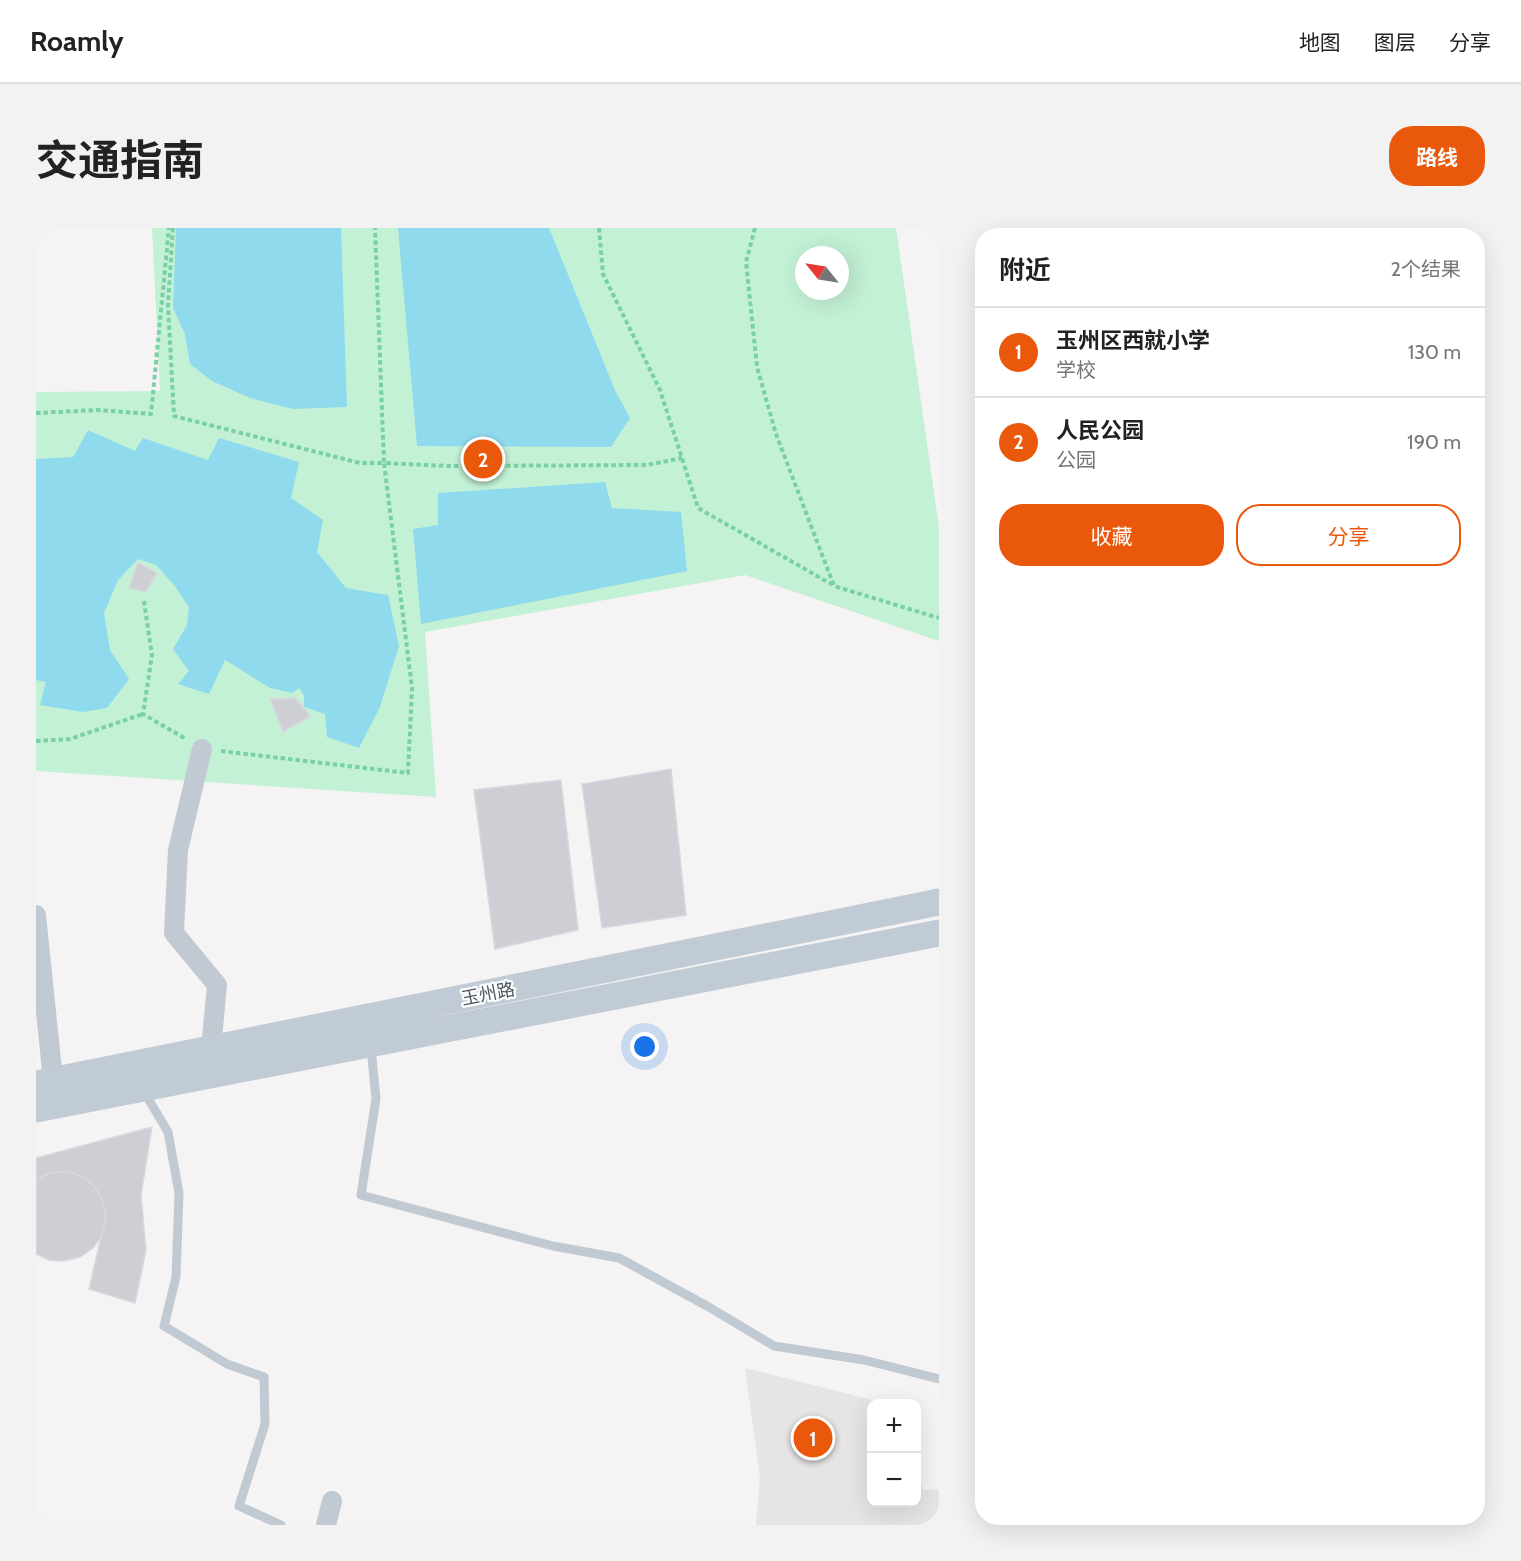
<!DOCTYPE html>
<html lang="zh">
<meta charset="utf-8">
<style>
body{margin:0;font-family:Cabin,"Noto Sans SC",sans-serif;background:#f2f2f2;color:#222}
.controls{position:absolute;right:18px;bottom:18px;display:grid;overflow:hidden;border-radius:12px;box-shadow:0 6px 24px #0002}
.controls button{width:54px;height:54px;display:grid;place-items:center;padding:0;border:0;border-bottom:2px solid #e0e0e0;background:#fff;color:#222;font:30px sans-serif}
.compass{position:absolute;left:759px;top:18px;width:54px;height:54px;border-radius:50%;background:#fff;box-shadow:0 6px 24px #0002;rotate:300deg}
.you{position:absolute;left:609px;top:819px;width:21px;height:21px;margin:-15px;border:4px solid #fff;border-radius:50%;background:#1a73e8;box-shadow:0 0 0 9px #1a73e833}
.badge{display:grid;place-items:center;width:39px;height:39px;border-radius:50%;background:#ea580c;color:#fff;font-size:20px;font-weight:700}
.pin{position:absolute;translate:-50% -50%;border:3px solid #fff;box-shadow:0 2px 6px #0006}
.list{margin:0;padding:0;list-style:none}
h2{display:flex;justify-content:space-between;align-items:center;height:78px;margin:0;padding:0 24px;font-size:26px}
h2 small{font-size:20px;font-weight:400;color:#767676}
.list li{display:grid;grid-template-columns:39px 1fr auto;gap:18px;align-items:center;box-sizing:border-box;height:90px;padding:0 24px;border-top:2px solid #e0e0e0}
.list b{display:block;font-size:22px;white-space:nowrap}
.list p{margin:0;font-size:20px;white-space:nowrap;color:#767676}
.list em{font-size:20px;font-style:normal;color:#767676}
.actions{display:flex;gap:12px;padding:18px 24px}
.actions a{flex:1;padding:14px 0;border:2px solid #ea580c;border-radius:24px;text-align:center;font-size:21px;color:#ea580c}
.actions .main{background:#ea580c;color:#fff}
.map{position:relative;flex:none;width:903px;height:1297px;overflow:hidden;border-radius:24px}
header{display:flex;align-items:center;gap:36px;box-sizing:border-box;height:84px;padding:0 30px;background:#fff;border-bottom:2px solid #e0e0e0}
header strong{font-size:28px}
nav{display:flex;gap:33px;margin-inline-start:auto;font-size:21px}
.intro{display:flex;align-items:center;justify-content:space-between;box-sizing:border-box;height:144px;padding:0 36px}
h1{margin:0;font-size:42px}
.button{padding:15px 27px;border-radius:24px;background:#ea580c;color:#fff;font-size:21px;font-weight:700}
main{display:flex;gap:36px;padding:0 36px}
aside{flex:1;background:#fff;border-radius:24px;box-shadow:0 6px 24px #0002}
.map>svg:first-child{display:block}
.education{fill:#e6e4e5}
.green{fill:#c3f1d5;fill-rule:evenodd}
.water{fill:#90daee}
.building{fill:#cdcfd5;stroke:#d7d9de;stroke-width:1.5}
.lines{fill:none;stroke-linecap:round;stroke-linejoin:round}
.path{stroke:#7ad0a6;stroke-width:4;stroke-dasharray:4.5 3;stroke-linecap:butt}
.service{stroke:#c1cad2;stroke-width:9}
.minor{stroke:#c1cad2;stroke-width:20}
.secondary{stroke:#c1cbd6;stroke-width:27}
.labels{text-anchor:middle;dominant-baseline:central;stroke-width:4.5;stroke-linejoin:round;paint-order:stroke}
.street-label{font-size:18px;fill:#4a5661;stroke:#fff}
</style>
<header>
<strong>Roamly</strong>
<nav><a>地图</a><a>图层</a><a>分享</a></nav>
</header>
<div class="intro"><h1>交通指南</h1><a class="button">路线</a></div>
<main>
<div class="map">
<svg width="903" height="1297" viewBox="0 0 903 1297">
<rect width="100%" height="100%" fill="#f5f3f3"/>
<path class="education" d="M709,1140L848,1175L836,1176V1274H880L881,1244L887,1262L903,1261V1297H720L724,1250Z"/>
<path class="green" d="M116,0H860L903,299V413L709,347L389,404L400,569L0,543V164L124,163ZM768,27H804V63H768Z"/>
<path class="water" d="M140,0H305L311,179L257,181L214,170L176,153L154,136L149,106L137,80Z
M362,0H513L579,162L594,190L575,219L381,218Z
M52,202L99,223L107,210L172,232L183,210L263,234L255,270L287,292L281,324L310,360L352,367L363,418L344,479L323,520L291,509L289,486L268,479V468L263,460L256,465L234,460L189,432L173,466L142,456L153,443L137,421L151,397L153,379L138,357L120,337L102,331L82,352L68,385L74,422L93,451L71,480L47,484L4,477L10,454L0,452V231L37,229Z
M569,254L576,280L645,284L651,343L385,396L377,301L402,297V265Z"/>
<path class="building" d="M102,334L121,345L110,364L93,360Z
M259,470L275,488L247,504L234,471Z
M635,541L650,687L566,700L546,556Z
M525,552L542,702L459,721L438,562Z
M116,899L105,967L110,1022L99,1075L53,1061L65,1009L57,1020L44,1029L28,1033L13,1032L0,1026V930Z
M17,944H31L45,948L56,956L65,968L69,981V995L65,1009L57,1020L44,1029L28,1033L13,1032L0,1026V951Z"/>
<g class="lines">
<path class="path" d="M137,0L132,77L138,188L324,235H348L339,0
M563,0L567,46L624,162L662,280L797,357
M719,0L710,34L721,139L740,206L798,358L903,390
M0,185L62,182L115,186L133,0
M108,373L116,427L107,486L150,511
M0,513L34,511L107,486
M185,523L372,545L376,460L348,235L411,238L611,237L646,230"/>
<path class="service" d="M335,819L340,871L325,967L517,1018L583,1030L671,1078L738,1118L828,1132L903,1151
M107,862L132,904L143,965L140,1049L128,1098L191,1136L228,1149L229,1196L203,1278L245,1297"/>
<path class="minor" d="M166,521L142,622L138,705L181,757L175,821
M0,687L17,852
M290,1297L296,1273"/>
<path class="secondary" d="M0,856L903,674
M0,881L903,705"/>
</g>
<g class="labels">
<g class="street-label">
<text transform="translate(452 766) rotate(-11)">玉州路</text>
</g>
</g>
</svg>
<div class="controls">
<button>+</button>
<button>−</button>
</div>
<svg class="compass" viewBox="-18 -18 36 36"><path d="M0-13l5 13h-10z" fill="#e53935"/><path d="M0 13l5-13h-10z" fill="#767676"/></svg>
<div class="you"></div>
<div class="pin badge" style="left:777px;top:1210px">1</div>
<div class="pin badge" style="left:447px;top:231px">2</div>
</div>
<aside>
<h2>附近<small>2个结果</small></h2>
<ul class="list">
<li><span class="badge">1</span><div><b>玉州区西就小学</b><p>学校</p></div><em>130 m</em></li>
<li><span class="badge">2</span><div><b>人民公园</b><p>公园</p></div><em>190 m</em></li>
</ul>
<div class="actions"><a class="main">收藏</a><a>分享</a></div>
</aside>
</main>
